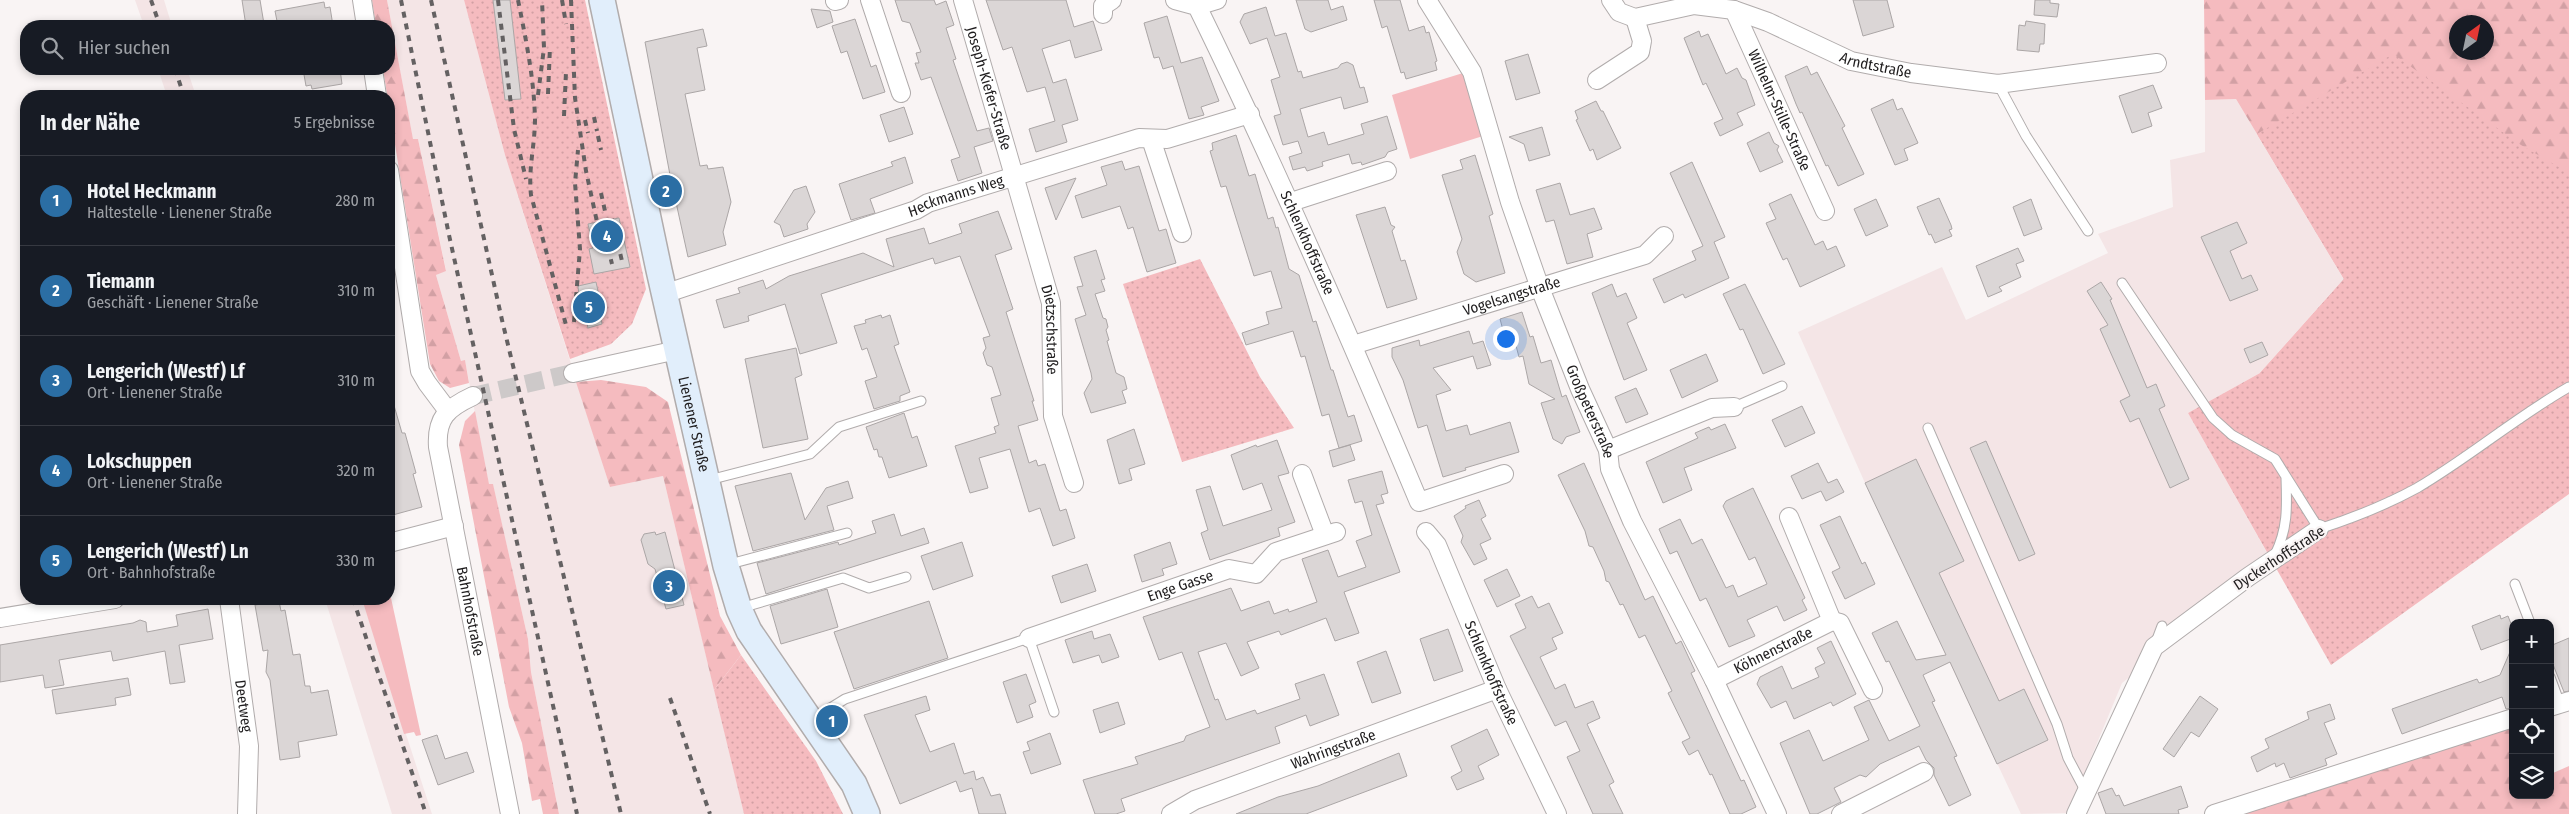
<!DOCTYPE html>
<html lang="de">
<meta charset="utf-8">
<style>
body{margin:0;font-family:"Fira Sans Condensed",sans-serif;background:#20242c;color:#f1f3f6}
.controls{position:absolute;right:15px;bottom:15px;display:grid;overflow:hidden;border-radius:10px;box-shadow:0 2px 8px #0003}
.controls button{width:45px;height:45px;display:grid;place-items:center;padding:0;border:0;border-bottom:1px solid #363941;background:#171b24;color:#f1f3f6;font:25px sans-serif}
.compass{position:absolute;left:2449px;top:15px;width:45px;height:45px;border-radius:50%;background:#171b24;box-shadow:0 2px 8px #0003;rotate:33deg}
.you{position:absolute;left:1505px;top:338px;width:18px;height:18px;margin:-12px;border:4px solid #fff;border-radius:50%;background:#1a73e8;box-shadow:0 0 0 8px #1a73e833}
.badge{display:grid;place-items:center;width:32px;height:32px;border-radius:50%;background:#2b6ea4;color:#fff;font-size:16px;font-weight:700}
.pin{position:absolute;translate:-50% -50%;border:2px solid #fff;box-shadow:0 1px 5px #0006}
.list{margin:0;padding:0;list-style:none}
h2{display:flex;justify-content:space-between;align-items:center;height:65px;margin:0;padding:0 20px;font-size:21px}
h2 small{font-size:16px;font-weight:400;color:#9ea1a6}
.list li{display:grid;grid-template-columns:32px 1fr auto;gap:15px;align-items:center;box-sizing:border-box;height:90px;padding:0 20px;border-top:1px solid #363941}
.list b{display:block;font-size:19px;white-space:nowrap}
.list p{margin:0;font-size:16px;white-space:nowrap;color:#9ea1a6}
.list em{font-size:16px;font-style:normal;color:#9ea1a6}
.icon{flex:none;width:28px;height:28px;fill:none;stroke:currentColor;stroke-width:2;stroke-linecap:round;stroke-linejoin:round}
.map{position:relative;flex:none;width:2569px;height:814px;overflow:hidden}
.search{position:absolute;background:#171b24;box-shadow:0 2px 8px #0003;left:20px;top:20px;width:375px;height:55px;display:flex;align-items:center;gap:12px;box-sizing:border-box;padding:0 18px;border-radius:20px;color:#9ea1a6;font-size:19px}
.panel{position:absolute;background:#171b24;box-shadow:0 2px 8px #0003;left:20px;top:90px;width:375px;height:515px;border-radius:20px}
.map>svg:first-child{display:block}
.built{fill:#f4e5e6}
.grass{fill:#f5bbbf}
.forest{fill:url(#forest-firs);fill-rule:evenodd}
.park{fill:url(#park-dots)}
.building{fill:#dbd6d6;stroke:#aba6a6}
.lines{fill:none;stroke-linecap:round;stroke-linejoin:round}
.street-tunnel{stroke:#cdc9c9;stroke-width:18;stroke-dasharray:18 9;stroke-linecap:butt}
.lane-casing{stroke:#b1acac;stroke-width:11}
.street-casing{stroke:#b1acac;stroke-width:20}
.secondary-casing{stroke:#b1acac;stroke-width:28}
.lane{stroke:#fff;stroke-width:9}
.street{stroke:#fff;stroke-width:18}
.secondary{stroke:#e1eefb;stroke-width:25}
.rail{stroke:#646162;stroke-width:4;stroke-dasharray:6 6;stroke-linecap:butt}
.labels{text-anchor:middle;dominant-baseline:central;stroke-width:4.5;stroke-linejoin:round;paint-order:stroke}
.street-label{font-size:15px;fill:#1f1d1e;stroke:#f9f4f4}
</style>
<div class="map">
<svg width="2569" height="814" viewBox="0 0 2569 814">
<defs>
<pattern id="forest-firs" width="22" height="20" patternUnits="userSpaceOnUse" patternTransform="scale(1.25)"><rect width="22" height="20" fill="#f5bbbf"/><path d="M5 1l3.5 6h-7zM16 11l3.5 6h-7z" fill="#d2a0a4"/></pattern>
<pattern id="park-dots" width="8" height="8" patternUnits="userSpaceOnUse" patternTransform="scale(1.25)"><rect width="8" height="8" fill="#f5bbbf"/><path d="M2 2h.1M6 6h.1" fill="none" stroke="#d2a0a4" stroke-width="1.8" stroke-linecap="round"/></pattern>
</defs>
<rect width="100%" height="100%" fill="#f9f4f4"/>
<path class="built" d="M135,0H164L172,26H144Z
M387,0H464L505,155L610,487L663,476L744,814H559L531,672L528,639L493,485H489L465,361H461L436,275L446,270L418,139L413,140Z
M158,69H187L196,96H167Z
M2236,99L2344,279L2260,373L2188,413L2274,565L2122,683L2068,813L2021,814L1865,483L1798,332L1942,267L1966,320L2108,253L2098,234L2173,207L2170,160L2205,152V100Z
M325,599H362L432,814H392Z"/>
<path class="grass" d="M1463,73L1483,136L1410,159L1392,95Z
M389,589L421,735L416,736L414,732L404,734L362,599H389Z"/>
<path class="forest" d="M372,0H387L413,139H418L446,271L436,275L461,361L465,360L469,383L450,388L439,381L430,364L383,69H389V26H376Z
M2204,0H2569V418L2260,373L2344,279L2236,99L2205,100ZM2456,22H2486V52H2456Z
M601,380L646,387L668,402L720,616L741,655L714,690L663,476L610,487L576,382Z
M475,411L489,484H493L528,639L531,672L559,814H543L540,799L532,801L522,743L509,707L459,445L465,421Z
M2513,727V795H2550V765L2553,773L2569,766V814H2239Z"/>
<path class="park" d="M464,0H585L646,289L632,324L611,344L570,359L505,155Z
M2393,54L2521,145L2569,173V494L2331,665L2188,413L2260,373L2344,279L2257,134Z
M1200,259L1260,377L1294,428L1182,462L1123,284Z
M741,655L816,761L843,814H744L714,690Z"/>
<path class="building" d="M242,0H260L264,24L246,26Z
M493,0H510L521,99L505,100Z
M895,0H934L936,5L946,1L954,25L946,28L956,59L953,60L977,131L989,128L993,141L974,147L982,173L958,181L951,160L960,157L931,77L921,80L915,63H919L916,53L921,52L910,23L902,21Z
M986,0H1066L1074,27L1093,21L1102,50L1075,58L1070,40L1042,49L1053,83L1066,79L1078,120L1062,125L1067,142L1036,152L1029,129L1055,121L1045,87L1027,92L1012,47L1003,50Z
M1296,0H1328L1331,10L1343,6L1347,20L1311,32L1305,29Z
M1374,0H1400L1409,31L1424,26L1426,33L1429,32L1437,61L1435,62L1437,70L1406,79L1404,72L1401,73L1387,26L1382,28Z
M1853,0H1887L1894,27L1863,36Z
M2035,0H2050V3L2059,4L2057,17L2034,15Z
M324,2L325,8L330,7L333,26H278L275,11Z
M1266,7L1275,36L1286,33L1298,72L1301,71L1303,78L1338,68L1341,64L1347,62L1353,65L1360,88L1364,87L1368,102L1344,109L1341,97L1300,109L1308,137L1324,132L1328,145L1364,134L1361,124L1387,116L1397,149L1388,152L1385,157L1362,165L1361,162L1352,164L1349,154L1322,162L1323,166L1307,171L1305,167L1293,170L1289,157L1302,153L1298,141L1283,145L1274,116L1281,114L1271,80L1280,77L1267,38L1250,44L1240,22L1244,14Z
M811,9L830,11L833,22L817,28Z
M1167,16L1181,63L1202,57L1219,101L1201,107L1204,115L1189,119L1173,66L1163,69L1159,57L1154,58L1144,23Z
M855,19L871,67L876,65L885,92L863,99L847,51L841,53L832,26Z
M2026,21L2045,24L2044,44H2040L2039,52L2017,50L2019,25L2025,26Z
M703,29L707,46L697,48L705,90L685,94L700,166L707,165L708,169L723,167L731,202L723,232L726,245L688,257L670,175L645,42Z
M1699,31L1701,37L1708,34L1726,74L1737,68L1742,78L1746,80L1755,105L1737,113L1743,125L1720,136L1714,123L1723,119L1706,83L1703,85L1684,38Z
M1528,54L1540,93L1516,100L1505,61Z
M1807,66L1811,75L1817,72L1845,126L1842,128L1864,174L1838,186L1828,165L1826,166L1802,112L1800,113L1796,104L1785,76Z
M303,69H340L342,84L312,89L311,85L306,86Z
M2153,85L2162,108L2148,113L2152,126L2132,133L2119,96Z
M1893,99L1897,110L1902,108L1918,143L1904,149L1908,160L1895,165L1871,109Z
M1596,101L1601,111H1603L1621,148L1597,160L1593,149L1590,151L1576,120L1578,119L1575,111Z
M904,107L913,134L889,142L880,115Z
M1542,127L1550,155L1529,161L1524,144L1509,137Z
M1769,132L1774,143L1779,146L1777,150L1783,162L1760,172L1747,143Z
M1236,135L1249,176L1255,174L1268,219L1273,217L1276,228L1278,227L1289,269L1299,275L1313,322L1316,321L1331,370H1333L1348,417L1354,415L1362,441L1339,448L1329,414L1322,416L1305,356L1301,357L1293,331L1246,345L1242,333L1269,324L1266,312L1282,308L1271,271L1254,276L1226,186L1221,187L1210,151L1213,150L1212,143Z
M1475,155L1493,214L1489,216L1505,273L1476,282L1464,274L1457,252L1462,239L1442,175L1463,169L1460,160Z
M905,157L913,183L870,199L875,213L851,220L839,184L893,166L891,162Z
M1122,161L1125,170L1139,166L1159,231L1166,229L1176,263L1147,272L1133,227L1128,229L1120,206L1082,218L1075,196L1107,185L1101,167Z
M1692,162L1725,237L1714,242L1729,278L1685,298L1683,294L1664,303L1653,279L1696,260L1692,251L1703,246L1670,173Z
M1076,178L1056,220L1045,188Z
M1560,183L1570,215L1594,208L1602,229L1587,234L1593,257L1567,264L1554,220L1546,222L1536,190Z
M806,186L815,212L807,224L808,229L784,237L780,225L774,222L794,190Z
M1791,194L1815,245L1823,241L1827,250L1836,246L1845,266L1800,287L1787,258L1783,260L1766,223L1776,219L1769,204Z
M1939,198L1951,225L1952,229L1949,230L1952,236L1935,243L1931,234L1929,235L1917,207Z
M1876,199L1888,226L1866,236L1854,209Z
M2031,199L2042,229L2024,236L2013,207Z
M1385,207L1391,225L1395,227L1392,231L1401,261L1405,260L1417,299L1387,308L1356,215Z
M998,211L1012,249L995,255L1013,309L1006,312L1034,401H1032L1038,420L1018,426L1029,463L1036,460L1038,466L1045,464L1060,511L1066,509L1075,538L1053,546L1040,508L1029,512L1010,449L979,458L988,488L970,493L955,446L996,433L994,427L999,425L991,398L1001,395L992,367L987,365L983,353L986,348L983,338L990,336L960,256L935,264L933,258L821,294L837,343L800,354L785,304L748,316L749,321L724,328L716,300L740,293L738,288L763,280L766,289L789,276L863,253L894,267L886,239L924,228L929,244L962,233L959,224Z
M619,218L630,267L594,274L589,249L593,248L588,224Z
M2237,222L2247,243L2230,251L2242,279L2251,275L2258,290L2230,301L2201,237Z
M2018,248L2024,261L2016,264L2021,277L1999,287L2002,291L1988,297L1976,266Z
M1096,250L1105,279L1101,280L1105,291L1095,294L1103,318L1106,319L1108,327L1106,330L1109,340L1107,341L1116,373L1124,377L1127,389L1122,391L1126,403L1091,413L1084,393L1092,379L1091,373L1075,319L1086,315L1077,287L1083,286L1074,257Z
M596,282L600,300L597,301L602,324L588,328L585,315L581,313L578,286Z
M2101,282L2112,299L2110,300L2147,388L2156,384L2165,406L2159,409L2189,479L2170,488L2139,418L2130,422L2120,401L2130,396L2100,329L2108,325L2087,291Z
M1612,284L1617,297L1626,293L1637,318L1627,323L1647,370L1624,380L1592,293Z
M1745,284L1785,364L1763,374L1743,329L1740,330L1723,294Z
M1522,312L1530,337L1533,336L1541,363L1551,360L1562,397L1566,395L1580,432L1566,437L1562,444L1553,439L1541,403L1555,399L1529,384L1523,356L1519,357L1515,342L1507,345L1500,319Z
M881,315L882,318L890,315L899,344L894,346L910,392L900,396V401L874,409L865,381L877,377L867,348L862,350L854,326L866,323L865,320Z
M1469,331L1473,344L1483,341L1491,365L1477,369L1473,356L1433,368L1451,390L1436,395L1446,431L1467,425L1470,435L1510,422L1519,452L1465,468L1466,470L1443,477L1427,425L1418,428L1403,380L1392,357V348L1419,340L1420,346Z
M2262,342L2268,355L2250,363L2244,349Z
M796,348L802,375L795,378L808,439L763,448L745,359Z
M1706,354L1718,381L1682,398L1670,370Z
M1636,388L1648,414L1626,423L1615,397Z
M389,402H393L402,433H405L416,473L413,474L422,507L389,516Z
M1802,406L1815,433L1785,447L1772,420Z
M904,413L912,438L917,436L927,466L889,478L882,457H879L877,449L874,450L866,427Z
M1725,424L1736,448L1684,468L1692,490L1663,503L1646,462L1698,438L1695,433L1709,427L1711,430Z
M1134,429L1145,464L1129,469L1132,480L1119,484L1107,440Z
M1277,440L1289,473L1278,476L1295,522L1278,528L1280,536L1210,560L1201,533L1208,530L1196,490L1210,486L1223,526L1272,510L1262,483L1243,490L1231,455L1256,445L1257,447Z
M1986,441L2035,554L2019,561L1970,448Z
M1350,445L1355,460L1333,467L1329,451Z
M1916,459L1964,561L1939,573L1999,701L2024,689L2048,740L1997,764L1950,662L1923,675L1935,701L1932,702L1957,756L1954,757L1971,795L1949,806L1934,775V768L1926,760L1919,746L1880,764L1866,777L1860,775L1834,788L1841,802L1817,814H1810L1780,743L1809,730L1823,761L1869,740L1854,707L1869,700L1889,741L1920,726L1889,661L1886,662L1872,633L1897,621L1916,660L1946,655L1865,483Z
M1584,463L1645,600L1653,596L1676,644L1681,641L1695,671L1691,673L1741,781L1744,780L1756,807L1741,814H1730L1712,774L1710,775L1698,750L1689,755L1682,742L1690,738L1668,693L1672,691L1645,635L1639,638L1623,604L1620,605L1609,582L1606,581L1604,571L1593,547L1589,546L1585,531L1558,475Z
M1818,463L1828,483L1837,479L1844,492L1826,501L1821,491L1802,499L1791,476Z
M1382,471L1388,493L1381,495L1384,503L1376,505L1400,572L1344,592L1359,633L1335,641L1326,618L1281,635L1279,631L1247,642L1259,668L1241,676L1226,643L1198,652L1215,700L1218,699L1226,720L1255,710L1257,714L1300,699L1295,684L1324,674L1339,715L1310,726L1306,715L1275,727L1280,743L1121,799L1125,811L1116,814H1095L1083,780L1138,764L1135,757L1184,741L1186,736L1210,727L1182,652L1159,660L1143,617L1231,588L1241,611L1269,601L1274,614L1288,609L1289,612L1317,602L1302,559L1328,550L1338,577L1366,567L1356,541L1372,535L1362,501L1355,503L1348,480Z
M791,473L805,520L826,488L848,481L853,498L827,506L834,530L753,551L735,486Z
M1753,488L1805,598L1802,600L1807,610L1784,621L1777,606L1747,620L1755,636L1729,647L1706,598L1700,601L1677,551L1670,554L1659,529L1680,519L1692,544L1702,539L1726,588L1733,585L1738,597L1767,584L1755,557L1749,560L1723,506L1726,501Z
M1479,500L1486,516L1481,519L1491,539L1480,544L1487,559L1474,565L1461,542L1463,536L1454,516L1466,508L1465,506Z
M894,514L901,536L924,528L929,543L766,594L757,563L838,542L839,545L876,533L872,521Z
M1840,516L1862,564L1865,562L1875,584L1845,599L1832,572L1840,568L1820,525Z
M655,532L656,535L665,532L684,605L666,609L655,569L648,564L641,540L644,534Z
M962,542L973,576L933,590L921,556Z
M1170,542L1177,564L1162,569L1164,575L1142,582L1134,555Z
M1087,564L1096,591L1061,603L1052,576Z
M1507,569L1520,596L1497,607L1484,580Z
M827,589L838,627L781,644L770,606Z
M1532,596L1538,608L1549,603L1563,633L1552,638L1557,649L1540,657L1555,689L1565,684L1575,708L1593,701L1600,718L1587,724L1614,782L1609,785L1623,814H1593L1567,757L1580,751L1566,721L1555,726L1510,636L1526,628L1515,604Z
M279,601L281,611L285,610L293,655L300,654L305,686H310L311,693L328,690L337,735L298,742L300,757L280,760L270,680L266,672L268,650L263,651L255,605Z
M929,601L948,658L854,689L834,632Z
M208,609L213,639L179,645L185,682L170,684L165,651L113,661L111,651L59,660L64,685L45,688L43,675L0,682V645L133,623L140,620L146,622L147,632L178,626L176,615Z
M2500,615L2501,619L2508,616L2513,629V638L2481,650L2472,626Z
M1448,629L1463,671L1434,681L1420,639Z
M1092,631L1094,639L1110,634L1119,657L1102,663L1099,655L1073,663L1065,640Z
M2569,638V691L2564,692L2550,657V646Z
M1831,641L1856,694L1833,706L1831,702L1794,719L1786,701L1771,708L1757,684L1760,677L1782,666L1792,689L1819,677L1815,668L1825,663L1817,648Z
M2513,645V708L2506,709L2502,697L2402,734L2392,709L2477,679L2479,683L2500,675Z
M1386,651L1401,693L1372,703L1357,662Z
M1026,674L1036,702L1029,705L1033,717L1017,723L1003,682Z
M128,678L131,695L115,698L116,705L56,714L52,690Z
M926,696L930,710L915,715L930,752L954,743L964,774L974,771L976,780L983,777L991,796L1000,794L1006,814H979L972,788L960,792L956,781L900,804L864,715Z
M2200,696L2218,709L2199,737L2191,732L2174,757L2163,749Z
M1118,702L1125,724L1100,733L1093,710Z
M2330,704L2335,719L2324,723L2337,754L2325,759L2327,765L2290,778L2284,763L2276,767L2275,763L2257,772L2251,757L2269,748L2265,739L2309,719L2307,712Z
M1487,729L1499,755L1478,766L1484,779L1457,790L1451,777L1462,771L1451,746Z
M1050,733L1061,764L1031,774L1023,752L1030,750L1027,742Z
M437,735L445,759L467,752L474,772L438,785L422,740Z
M1399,753L1407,776L1306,814H1236L1278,797L1318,786Z
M2181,786L2188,807L2178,810L2179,814H2106L2098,793L2112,788L2116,796L2119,795L2124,806Z"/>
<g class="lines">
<path class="street-tunnel" d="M473,396L573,373"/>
<defs>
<path id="lane" d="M1998,84L2026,136L2088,231
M2122,283L2213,418L2232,435L2275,459L2319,529C2353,518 2386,505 2417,488C2470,457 2516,417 2569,387
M1734,407L1782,386
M1928,428L2057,724L2068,758L2086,792
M709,480L810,454L839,427L921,401
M2275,555C2288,528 2287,507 2286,478
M726,565L847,533
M2515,584L2530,623
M741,608L843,578L869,588L906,577
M2156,642L2162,626
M2550,677L2560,704
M811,720L845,699L1029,638L1054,712"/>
<g id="street">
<path d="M362,0L366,26"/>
<path d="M870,0L901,93"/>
<path id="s1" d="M963,0L1051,303L1053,416L1074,483"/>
<path id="s2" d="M1175,0L1197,6C1277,169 1349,335 1419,502L1504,474"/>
<path id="s3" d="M1427,0L1472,72L1510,202L1540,288L1580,389L1608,450L1610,469L1632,521L1714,680L1777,814"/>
<path id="s4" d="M1611,0L1619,12L1635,18L1694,5L1734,10L1768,22L1851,61L1911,73L1998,84L2157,63"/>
<path d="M835,1L839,0"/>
<path d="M1197,6L1217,0"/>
<path id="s5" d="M1734,10L1825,211"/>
<path d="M1103,14V6L1112,0"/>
<path d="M373,69L377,96"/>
<path d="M1597,80L1640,52L1642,41L1635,18"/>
<path d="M1151,139L1182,233"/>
<path d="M389,170L420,371L427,383L448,411"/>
<path d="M1291,202L1387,171"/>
<path id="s6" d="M664,294L916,210L928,203L1139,138L1167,139L1250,114"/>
<path id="s7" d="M1353,345L1645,255L1664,236"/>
<path d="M573,373L677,350"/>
<path id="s8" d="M473,396C447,408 436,418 438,447L510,814"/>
<path d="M1608,450L1712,408L1734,407"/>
<path d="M1302,474L1325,535"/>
<path d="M1789,517L1832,621"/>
<path id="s9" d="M1426,532L1437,545L1497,689L1557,814"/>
<path d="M389,543L454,526"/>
<path id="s10" d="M229,599L249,746L247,814"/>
<path d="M0,618L115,599"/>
<path id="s11" d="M1029,638L1229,569L1256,574L1276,552L1336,532"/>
<path id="s12" d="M1714,680L1832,621L1840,623L1873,690"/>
<path d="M2550,707L2569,701"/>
<path id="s13" d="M1171,814L1195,800L1497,689"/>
<path d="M1841,814L1924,772"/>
<path d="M2076,814L2154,647L2248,577L2319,529"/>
<path d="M2214,814L2513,718"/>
</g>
<g id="secondary">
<path id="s14" d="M602,0L659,270L726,566L739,609L749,631L854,784L867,814"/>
</g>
</defs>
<use href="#lane" class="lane-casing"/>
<use href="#street" class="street-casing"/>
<use href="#secondary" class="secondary-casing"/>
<use href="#lane" class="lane"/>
<use href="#street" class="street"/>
<use href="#secondary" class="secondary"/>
<path class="rail" d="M151,0L160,26
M401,0L449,235L577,814
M431,0L502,320L621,814
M498,0L514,129L526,179
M518,0C526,40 534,78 535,119C535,145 528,169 531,195L566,325
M562,0L566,24
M571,0L575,98L586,171L602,245
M175,69L184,96
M548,94L550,47
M538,95L544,48L542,0
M564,116L566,72
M594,117L597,131
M585,120L588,133
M598,136L601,150
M601,193L605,211
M612,219L622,261
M605,236L612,264
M574,322L580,249L575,183L578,150
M353,599L426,814
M670,698L710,814"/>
</g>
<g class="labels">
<g class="street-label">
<text stroke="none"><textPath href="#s4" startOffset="285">Arndtstraße</textPath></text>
<text stroke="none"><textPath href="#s1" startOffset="92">Joseph-Kiefer-Straße</textPath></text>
<text stroke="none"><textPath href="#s5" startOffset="110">Wilhelm-Stille-Straße</textPath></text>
<text stroke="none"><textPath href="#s6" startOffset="308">Heckmanns Weg</textPath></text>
<text stroke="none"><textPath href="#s2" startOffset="284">Schlenkhoffstraße</textPath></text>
<text stroke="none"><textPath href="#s7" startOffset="166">Vogelsangstraße</textPath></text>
<text stroke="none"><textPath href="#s1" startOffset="342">Dietzschstraße</textPath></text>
<text stroke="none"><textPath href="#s3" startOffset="445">Großpeterstraße</textPath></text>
<text stroke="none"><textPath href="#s14" startOffset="434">Lienener Straße</textPath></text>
<text transform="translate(2279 558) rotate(-33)">Dyckerhoffstraße</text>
<text stroke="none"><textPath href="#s11" startOffset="160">Enge Gasse</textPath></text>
<text stroke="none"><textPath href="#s8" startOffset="235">Bahnhofstraße</textPath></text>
<text stroke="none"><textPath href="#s12" startOffset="66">Köhnenstraße</textPath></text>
<text stroke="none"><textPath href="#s9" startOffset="156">Schlenkhoffstraße</textPath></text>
<text stroke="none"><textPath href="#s10" startOffset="108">Deetweg</textPath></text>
<text stroke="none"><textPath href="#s13" startOffset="175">Wahringstraße</textPath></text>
</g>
</g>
</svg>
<div class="controls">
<button>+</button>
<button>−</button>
<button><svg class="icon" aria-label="locate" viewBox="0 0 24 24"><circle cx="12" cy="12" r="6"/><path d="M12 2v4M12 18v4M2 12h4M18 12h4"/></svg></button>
<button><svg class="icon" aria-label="layers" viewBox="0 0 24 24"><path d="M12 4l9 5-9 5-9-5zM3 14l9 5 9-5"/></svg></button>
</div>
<svg class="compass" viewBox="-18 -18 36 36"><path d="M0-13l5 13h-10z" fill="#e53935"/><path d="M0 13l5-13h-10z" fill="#9ea1a6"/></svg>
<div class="you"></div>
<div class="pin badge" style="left:832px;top:721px">1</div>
<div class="pin badge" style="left:666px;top:191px">2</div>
<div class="pin badge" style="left:669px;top:586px">3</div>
<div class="pin badge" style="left:607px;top:236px">4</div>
<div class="pin badge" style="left:589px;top:307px">5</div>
<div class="search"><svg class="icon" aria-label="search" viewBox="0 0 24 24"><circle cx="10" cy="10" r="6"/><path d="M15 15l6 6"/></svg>Hier suchen</div>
<section class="panel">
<h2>In der Nähe<small>5 Ergebnisse</small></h2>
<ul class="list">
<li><span class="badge">1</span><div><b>Hotel Heckmann</b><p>Haltestelle · Lienener Straße</p></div><em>280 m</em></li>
<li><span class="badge">2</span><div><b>Tiemann</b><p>Geschäft · Lienener Straße</p></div><em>310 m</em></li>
<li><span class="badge">3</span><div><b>Lengerich (Westf) Lf</b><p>Ort · Lienener Straße</p></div><em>310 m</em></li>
<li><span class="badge">4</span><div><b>Lokschuppen</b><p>Ort · Lienener Straße</p></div><em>320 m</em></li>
<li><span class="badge">5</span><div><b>Lengerich (Westf) Ln</b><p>Ort · Bahnhofstraße</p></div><em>330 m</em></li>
</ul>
</section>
</div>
